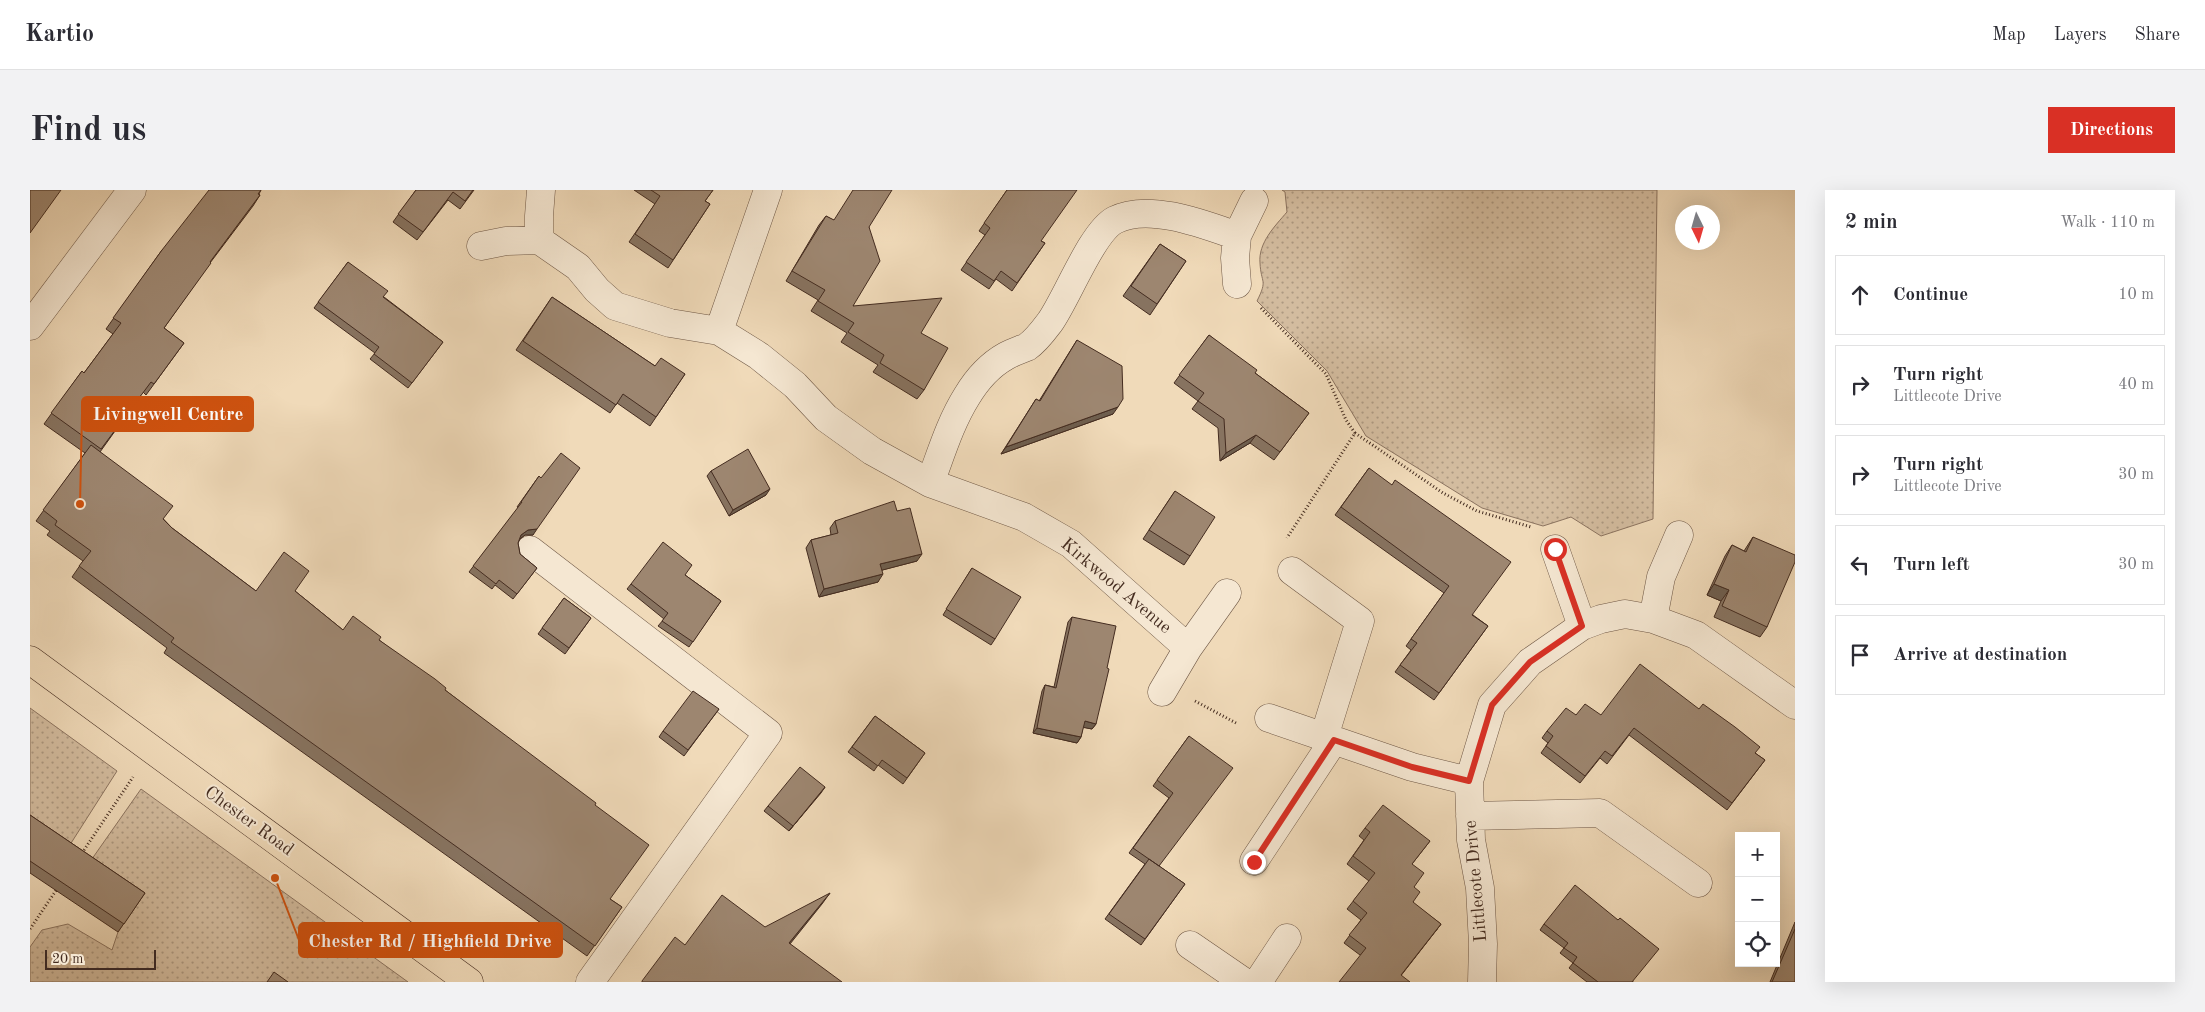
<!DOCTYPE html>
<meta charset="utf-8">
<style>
body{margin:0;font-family:"Old Standard TT",serif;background:#f2f2f3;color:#2b2b33}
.controls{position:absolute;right:15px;bottom:15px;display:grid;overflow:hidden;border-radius:0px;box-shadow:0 5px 20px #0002}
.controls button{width:45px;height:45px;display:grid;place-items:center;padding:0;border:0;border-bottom:1px solid #e1e1e2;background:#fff;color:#2b2b33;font:25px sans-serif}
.compass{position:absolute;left:1645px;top:15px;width:45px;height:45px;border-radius:50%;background:#fff;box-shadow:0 5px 20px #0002;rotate:175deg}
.scale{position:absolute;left:15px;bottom:12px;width:111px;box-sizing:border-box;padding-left:5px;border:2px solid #442c20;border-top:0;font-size:14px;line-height:18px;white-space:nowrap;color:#442c20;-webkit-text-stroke:4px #f5e7d2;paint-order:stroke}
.stop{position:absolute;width:15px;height:15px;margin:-11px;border:4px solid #d93025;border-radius:50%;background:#fff}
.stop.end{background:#d93025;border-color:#fff;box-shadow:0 1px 5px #0008}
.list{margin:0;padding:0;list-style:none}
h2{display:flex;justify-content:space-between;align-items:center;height:65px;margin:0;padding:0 20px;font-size:21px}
h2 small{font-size:16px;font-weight:400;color:#7c7c81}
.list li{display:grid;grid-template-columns:32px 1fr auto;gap:15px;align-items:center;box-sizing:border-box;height:80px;margin:0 10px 10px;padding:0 10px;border:1px solid #e1e1e2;border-radius:0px}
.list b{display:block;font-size:19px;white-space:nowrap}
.list p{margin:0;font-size:16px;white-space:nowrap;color:#7c7c81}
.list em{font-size:16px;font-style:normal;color:#7c7c81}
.icon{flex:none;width:28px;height:28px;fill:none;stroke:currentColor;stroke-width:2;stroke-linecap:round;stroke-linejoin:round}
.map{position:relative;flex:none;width:1765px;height:792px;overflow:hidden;border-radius:0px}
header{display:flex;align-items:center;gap:30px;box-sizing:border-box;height:70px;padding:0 25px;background:#fff;border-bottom:1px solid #e1e1e2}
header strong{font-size:24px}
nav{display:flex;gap:28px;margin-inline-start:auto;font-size:18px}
.intro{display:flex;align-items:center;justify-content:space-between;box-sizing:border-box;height:120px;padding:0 30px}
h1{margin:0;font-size:35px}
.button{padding:12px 22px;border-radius:0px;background:#d93025;color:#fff;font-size:18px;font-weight:700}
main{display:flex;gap:30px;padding:0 30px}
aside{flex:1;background:#fff;border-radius:0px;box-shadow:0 5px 20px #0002}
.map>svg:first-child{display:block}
.green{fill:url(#green-dots);stroke:#8c7460}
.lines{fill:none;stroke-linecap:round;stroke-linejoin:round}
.minor-casing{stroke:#6f5846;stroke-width:29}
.highway-casing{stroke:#442c20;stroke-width:29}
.path{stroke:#442c20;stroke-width:3;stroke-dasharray:1 2.5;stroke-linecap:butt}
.minor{stroke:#f5e7d2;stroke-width:28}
.highway{stroke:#f0dab9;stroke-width:28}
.wall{fill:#877360;stroke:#442c20}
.shaded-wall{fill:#6e5e4e;stroke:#442c20}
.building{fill:#9d8670;stroke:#442c20}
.route{stroke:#d93025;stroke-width:6}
.labels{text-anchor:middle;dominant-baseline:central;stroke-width:4;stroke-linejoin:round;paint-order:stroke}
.street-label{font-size:18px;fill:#442c20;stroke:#f5e7d2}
.leader{fill:none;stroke:#cf520f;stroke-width:2}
.callout-dot{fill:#cf520f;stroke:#f5e7d2;stroke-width:2}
.callout{fill:#cf520f;stroke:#cf520f;stroke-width:2}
.callout-label{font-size:19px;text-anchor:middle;font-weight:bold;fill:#fff}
</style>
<header>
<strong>Kartio</strong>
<nav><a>Map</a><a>Layers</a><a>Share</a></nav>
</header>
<div class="intro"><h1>Find us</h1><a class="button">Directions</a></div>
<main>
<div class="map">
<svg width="1765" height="792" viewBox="0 0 1765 792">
<defs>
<pattern id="green-dots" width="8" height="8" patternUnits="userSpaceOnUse" patternTransform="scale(1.25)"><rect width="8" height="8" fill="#d3bc9f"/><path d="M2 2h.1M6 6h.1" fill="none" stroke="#ad9981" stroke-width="1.8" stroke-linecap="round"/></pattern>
</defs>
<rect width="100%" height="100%" fill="#f0dab9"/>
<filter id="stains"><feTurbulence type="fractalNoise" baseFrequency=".004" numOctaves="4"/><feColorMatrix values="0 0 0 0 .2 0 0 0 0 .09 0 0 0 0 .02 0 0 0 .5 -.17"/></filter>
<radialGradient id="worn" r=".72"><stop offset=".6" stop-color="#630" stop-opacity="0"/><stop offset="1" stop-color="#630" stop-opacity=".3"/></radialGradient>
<path class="green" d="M1252,0H1627L1623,329L1571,346L1541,327L1513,336L1452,318L1336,246L1297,181L1227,111C1238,89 1231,94 1230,73C1228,53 1245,36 1257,22L1255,2Z
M0,518L87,581L36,661L0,637Z
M111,599L378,792H0V757L12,740L38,734L82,760L88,742L109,711L57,676Z"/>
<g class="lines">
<defs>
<path id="minor" d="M509,50L548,77L567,100L585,116L640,133L689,141L729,166L765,195L796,228L842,261L900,293L994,327L1041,354L1158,458
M451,56L476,51L509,50V26L511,0
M1207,94L1205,68L1207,46L1224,11
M0,136L102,0
M689,141L738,0
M900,293C911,264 920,233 937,206C946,191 960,175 976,166C983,162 990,160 997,157C1006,151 1014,140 1020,132C1037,108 1062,42 1085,30C1119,13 1173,34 1207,46
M1525,359L1552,436
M500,360L738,543L560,792
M1262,381L1330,431L1294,547
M1623,429L1631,387L1649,345
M1132,502L1158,458L1197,403
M1239,528L1382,577L1439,591
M1440,626L1570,623L1668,693
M1224,671L1304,550
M1160,755L1214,792
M1228,792L1257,748
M1452,792L1453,754L1450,698L1441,650L1439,591L1462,515L1500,472L1552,436L1571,429L1595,424L1623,429L1666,445L1765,515"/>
<path id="highway" d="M0,470L439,792"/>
</defs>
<use href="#minor" class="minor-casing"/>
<use href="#highway" class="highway-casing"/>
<path class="path" d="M1231,118L1296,184L1316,230L1325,243L1257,348
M1325,243L1413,303L1447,321L1501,337
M1165,511L1206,533
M52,663L103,587
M0,739L27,699"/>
<use href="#minor" class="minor"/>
<use href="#highway" class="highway"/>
</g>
<path class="wall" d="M231,0L229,4L230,5L223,16L180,73L134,138L154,153L116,205L113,202L70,262L142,338L226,401H265L313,440L349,450L415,500L565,615L580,709L592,717L557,766L134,463L137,458L42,387L53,371L17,345L20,341L6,331L55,263L14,234L52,181L54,183L83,144L76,139L132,60Z
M386,0H444L430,19L418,10L387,50L363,32Z
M604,0H683L675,11L680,14L638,78L599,52L625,14Z
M977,0L1011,51L1015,53L982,101L966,89L959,99L931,80L955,45L949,41Z
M796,26L803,30L839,37L823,116L891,143L894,200L887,209L843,182L848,175L811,152L817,143L781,121L788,110L756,91L789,35Z
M1130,54L1156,71L1120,125L1093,106Z
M318,72L354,107L413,152L378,198L340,169L345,163L284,118Z
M522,107L625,176L655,184L620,236L587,213L580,223L486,160Z
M1179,145L1225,183L1279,223L1244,270L1220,253L1190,271L1188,238L1162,219L1168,211L1144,193Z
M1047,150L1083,224L971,264L1006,209L1009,211Z
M1339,278L1443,425L1458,436L1404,510L1365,482L1381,460L1376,456L1414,403L1305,325Z
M681,281L736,305L699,326L677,286Z
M509,286L503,345H495L490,349L488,353L490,364L507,378L483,409L465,395L462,399L439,382L488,318L487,317Z
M1145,301L1160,366L1154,375L1113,349Z
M867,321L887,371L852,380L848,392L789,407L776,358L781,350L801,345L800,338L805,331Z
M1723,347L1737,437L1730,447L1684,427L1691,411L1677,405L1695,366L1702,355L1714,361Z
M942,378L965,449L961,455L913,425Z
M655,385L691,411L659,457L628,436L634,429L597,399L601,394Z
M534,408L561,428L535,464L508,444Z
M1042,427L1066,534L1062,539L1053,537L1051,547L1047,553L1003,543L1012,501L1015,495L1024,497L1038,432Z
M689,519L654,566L629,547L633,541Z
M1546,525L1725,563L1735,570L1697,620L1599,545L1577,574L1570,568L1550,593L1511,563L1518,553L1512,548L1517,541Z
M845,526L895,563L873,594L848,575L844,581L818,562Z
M1159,546L1129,676L1155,694L1111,755L1075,729L1115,674L1099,663L1139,608L1123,596Z
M795,597L759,641L734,621L738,616Z
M0,625L115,703L88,742L0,683Z
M1335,638L1400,651L1382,674L1384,697L1383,713L1411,734L1405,742L1330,765L1314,753L1331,730L1317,719L1339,691L1317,674L1334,650L1329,646Z
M1588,730L1603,792H1557L1539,778L1543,773L1530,763L1534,758L1510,740L1514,734Z
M1765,732V792H1740Z"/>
<path class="shaded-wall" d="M1088,217L1083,224L971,264L976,257Z
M1226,245L1220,253L1190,271L1196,263Z
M740,299L736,305L699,326L703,320Z
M507,339L503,345H495L487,351L491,345L498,340Z
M892,364L887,371L845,382L850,374Z
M853,384L848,392L789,407L794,399Z
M1684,394L1699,400L1691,411L1677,405Z
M1055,531L1066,534L1062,539L1051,537Z
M1007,538L1051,547L1047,553L1003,543Z
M795,597L791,603L759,641L763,636Z
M800,703L792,714L752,764L759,753Z
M1411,734L1405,742L1366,792L1371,785Z"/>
<path class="building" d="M0,0H31L0,43Z
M179,0H231L228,4L230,5L180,72L181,73L134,138L154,153L124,194L121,192L71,259L21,223L52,181L54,183L91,133L83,128L132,60Z
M386,0H443L435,11L423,2L393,42L368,24Z
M621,0H683L675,11L680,14L643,70L605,44L630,6Z
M823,0H862L839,37L850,71L823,116L912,108L891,143L918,158L894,200L850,173L854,165L818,142L824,133L788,111L795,100L762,81L796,26L804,30Z
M977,0H1047L1011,51L1015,53L987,93L971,81L964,91L936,72L960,38L954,33Z
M1130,54L1156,71L1127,114L1101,96Z
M318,72L358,101L353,107L413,152L382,193L344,164L349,157L288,112Z
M522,107L625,176L631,168L655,184L626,227L593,204L586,215L493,151Z
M1179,145L1227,180L1225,183L1279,223L1250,262L1226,245L1196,263L1194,229L1168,211L1174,203L1149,185Z
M1047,150L1092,176L1093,209L1088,217L976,257L1006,209L1010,211Z
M61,255L143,316L133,329L142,338L226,401L254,362L279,381L265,401L313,440L323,426L351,447L349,450L405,489L416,498L415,500L566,613L565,615L619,655L580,709L592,717L565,756L141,452L144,448L49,376L61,361L25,335L27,331L13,320Z
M718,259L740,299L703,320L681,281Z
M531,263L550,278L507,339L498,340L491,345L488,353L490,364L507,378L487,404L469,390L466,394L443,376L492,312H491L509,286L511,288Z
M1339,278L1362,295L1365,290L1481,372L1442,425L1458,436L1409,503L1370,475L1387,453L1381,449L1419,396L1311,317Z
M1145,301L1185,327L1160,366L1119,340Z
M864,311L867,321L880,318L892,364L850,374L853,384L794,399L781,350L808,343L805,331Z
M1723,347L1765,365V372L1737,437L1692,416L1699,400L1684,394L1702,355L1716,362Z
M633,352L662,375L655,385L691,411L663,452L632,431L638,423L601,394Z
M942,378L991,407L965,449L916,419Z
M534,408L561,428L539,458L512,438Z
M1042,427L1086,436L1077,478L1079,479L1066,534L1055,531L1051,547L1007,538L1015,495L1026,498Z
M1610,474L1669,519L1673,514L1705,537L1730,557L1725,563L1735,570L1702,613L1604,538L1582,566L1575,561L1555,586L1516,556L1523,546L1517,541L1536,518L1546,525L1555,514L1571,525Z
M663,501L689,519L658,560L633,541Z
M845,526L895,563L877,588L852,570L848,576L822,557Z
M1159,546L1203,578L1129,676L1103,658L1143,603L1127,590Z
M770,577L795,597L763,636L738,616Z
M1353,615L1400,651L1382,674L1394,683L1384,697L1390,702L1383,712L1411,734L1371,785L1380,792H1309L1336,758L1319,745L1337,723L1323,711L1345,683L1323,666L1340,642L1335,638Z
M0,625L115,703L94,734L0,671Z
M1119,669L1155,694L1115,749L1079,724Z
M1545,695L1588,730L1590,728L1629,759L1602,792H1568L1543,773L1547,767L1534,758L1538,753L1514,734Z
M800,703L759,753L812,792H612V791L645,747L655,755L692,705L735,737Z
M1765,739V792H1742Z
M244,782L258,792H237Z"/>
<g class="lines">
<path class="route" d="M1224,672L1304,550L1382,577L1439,591L1462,515L1500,472L1552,436L1525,359"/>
</g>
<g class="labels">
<g class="street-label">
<text transform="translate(1086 396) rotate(40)">Kirkwood Avenue</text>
<text transform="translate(219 631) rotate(36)">Chester Road</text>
<text transform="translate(1446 691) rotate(-95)">Littlecote Drive</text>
</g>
</g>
<path class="leader" d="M50 314L52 224M245 688L269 750"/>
<g class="callout-dot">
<circle cx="50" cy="314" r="5"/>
<circle cx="245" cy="688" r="5"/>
</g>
<g class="callout">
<rect x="52" y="207" width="171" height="34" rx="5"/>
<rect x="269" y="733" width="263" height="34" rx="5"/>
</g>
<g class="callout-label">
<text x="138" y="230">Livingwell Centre</text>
<text x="400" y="757">Chester Rd / Highfield Drive</text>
</g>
<rect width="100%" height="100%" filter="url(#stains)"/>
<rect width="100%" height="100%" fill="url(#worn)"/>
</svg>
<div class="controls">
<button>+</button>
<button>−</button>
<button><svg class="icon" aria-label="locate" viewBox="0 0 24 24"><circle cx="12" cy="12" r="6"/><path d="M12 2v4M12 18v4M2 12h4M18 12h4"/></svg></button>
</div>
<svg class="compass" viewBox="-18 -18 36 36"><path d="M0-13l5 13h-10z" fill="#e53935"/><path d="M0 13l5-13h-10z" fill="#7c7c81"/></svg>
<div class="scale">20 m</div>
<div class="stop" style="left:1525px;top:359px"></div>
<div class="stop end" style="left:1224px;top:672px"></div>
</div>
<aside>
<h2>2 min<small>Walk · 110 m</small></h2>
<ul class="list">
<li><svg class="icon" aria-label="ahead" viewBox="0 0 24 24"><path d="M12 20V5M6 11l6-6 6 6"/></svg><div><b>Continue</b></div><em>10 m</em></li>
<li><svg class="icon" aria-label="right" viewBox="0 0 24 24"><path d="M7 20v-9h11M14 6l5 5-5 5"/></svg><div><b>Turn right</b><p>Littlecote Drive</p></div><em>40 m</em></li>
<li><svg class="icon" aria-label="right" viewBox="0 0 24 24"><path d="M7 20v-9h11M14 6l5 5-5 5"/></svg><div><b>Turn right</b><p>Littlecote Drive</p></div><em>30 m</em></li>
<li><svg class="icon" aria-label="left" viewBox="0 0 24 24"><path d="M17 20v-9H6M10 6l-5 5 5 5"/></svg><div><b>Turn left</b></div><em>30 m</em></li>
<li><svg class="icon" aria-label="arrive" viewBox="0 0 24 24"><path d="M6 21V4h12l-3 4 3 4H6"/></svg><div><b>Arrive at destination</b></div></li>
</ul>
</aside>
</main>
